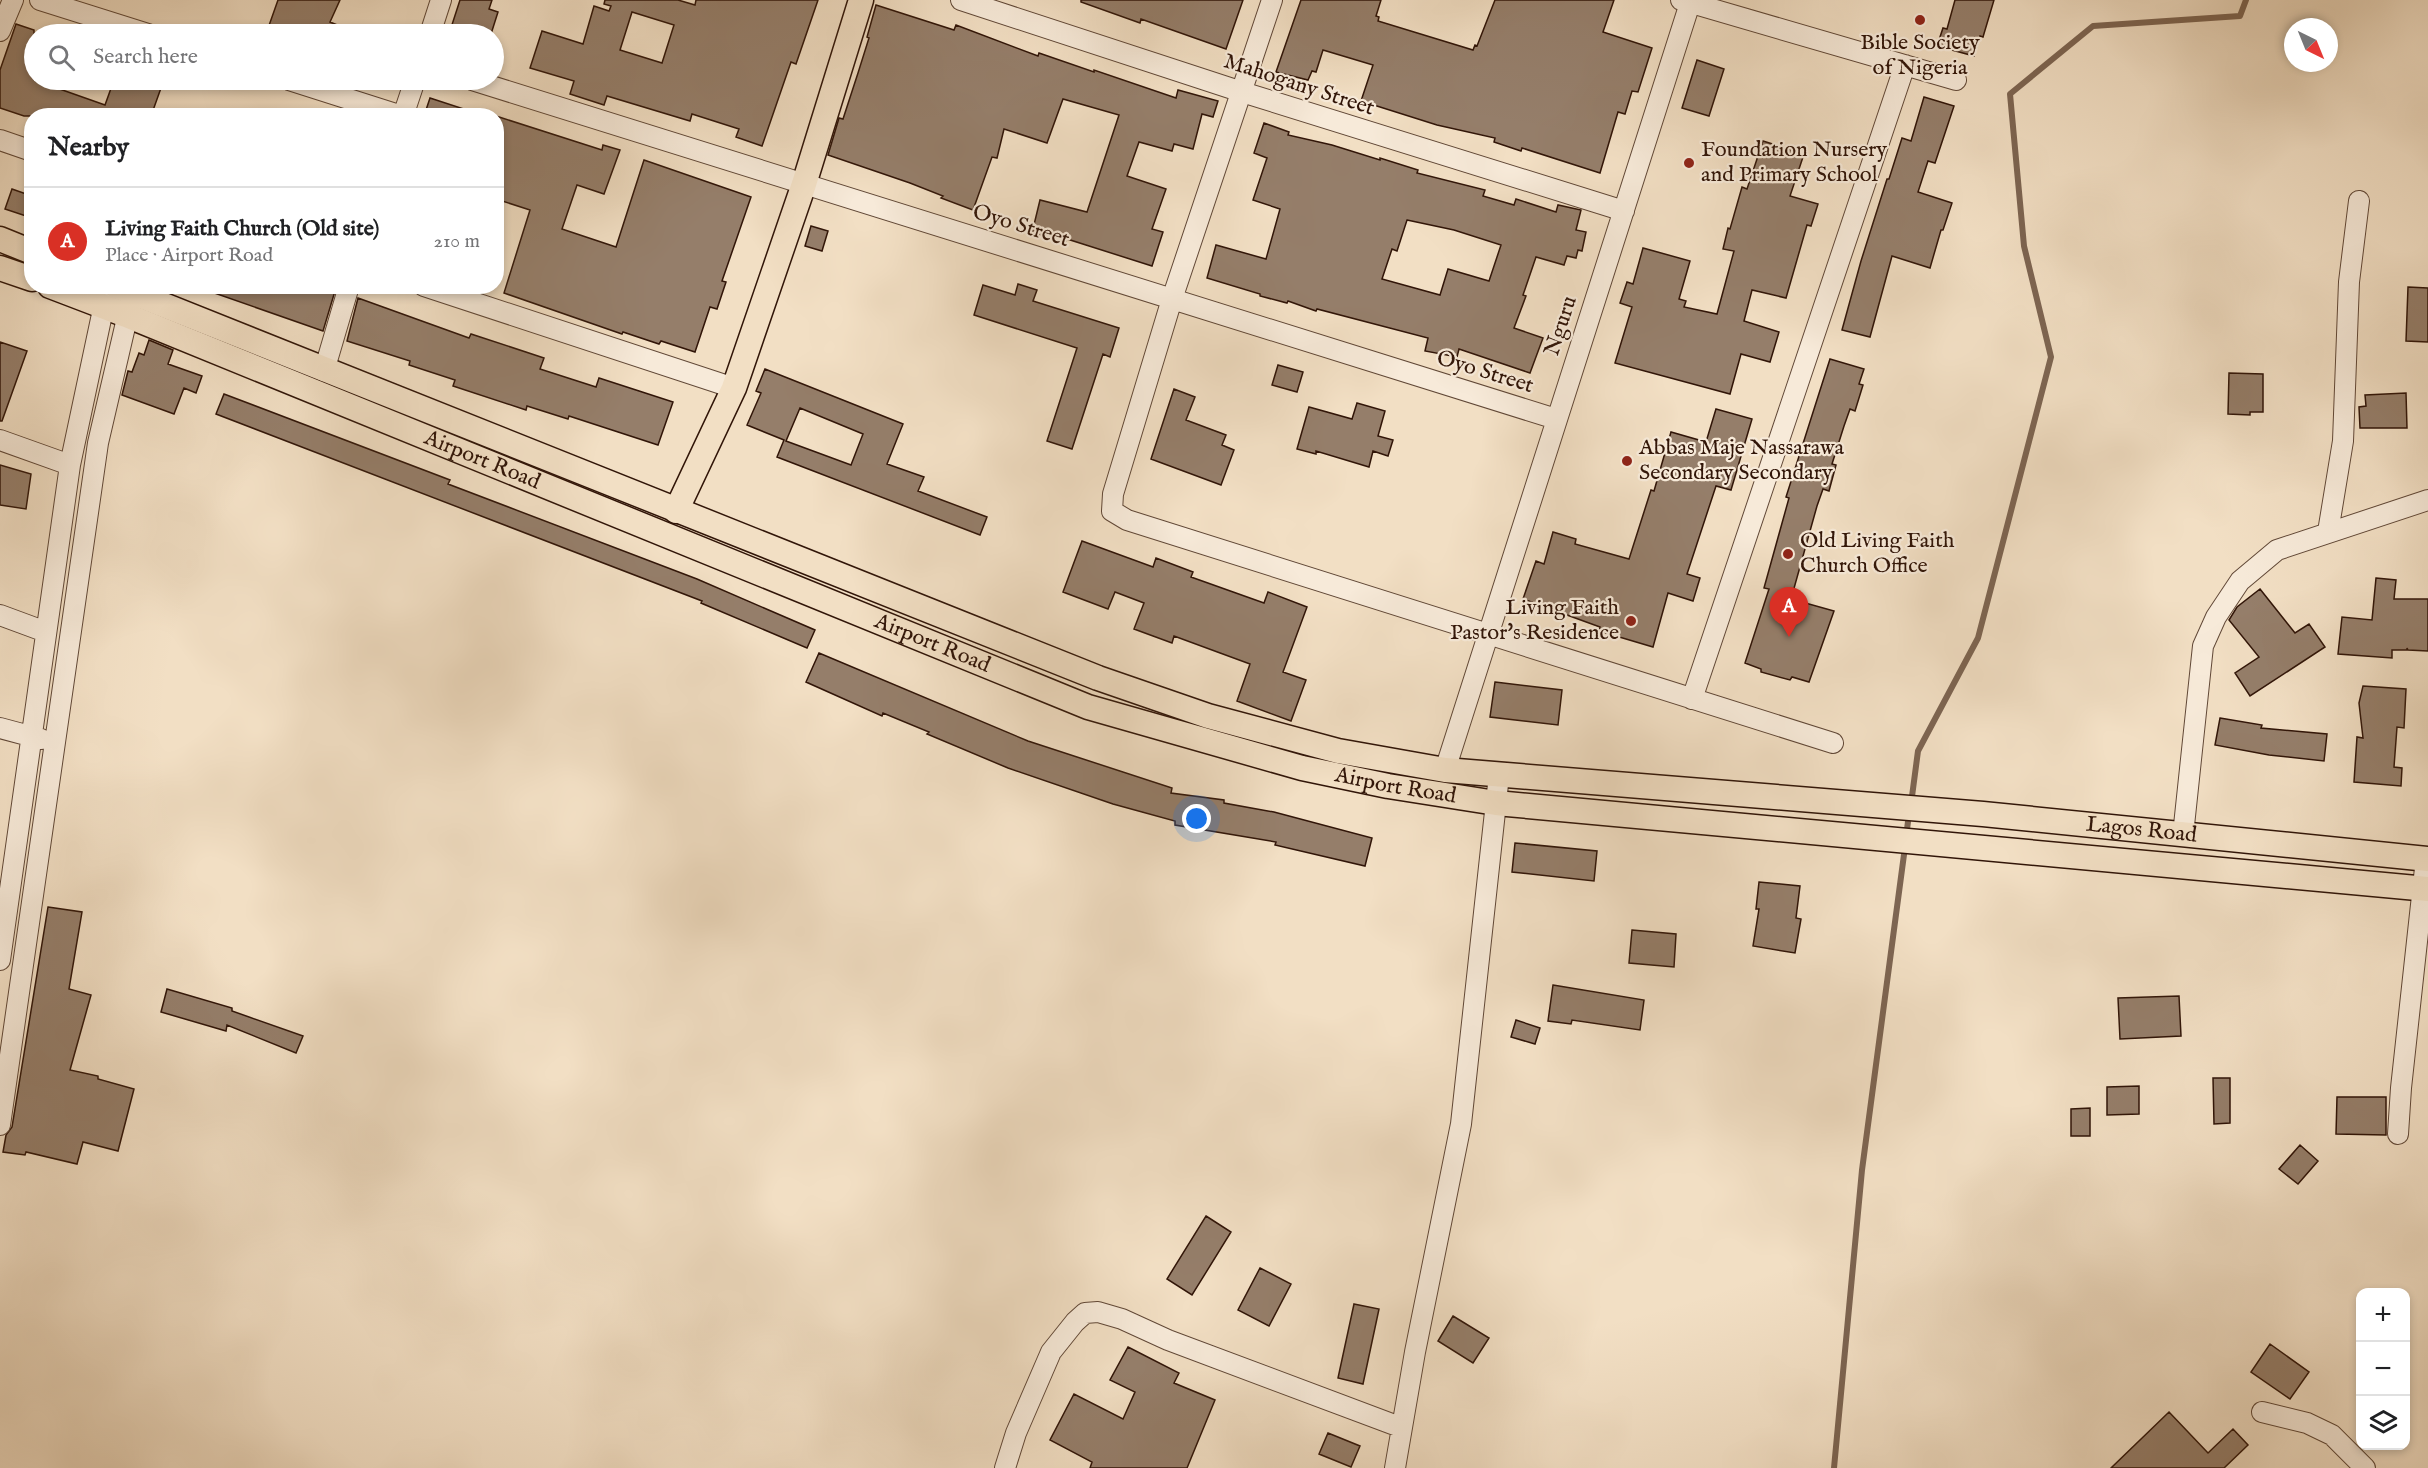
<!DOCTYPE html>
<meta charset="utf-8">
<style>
body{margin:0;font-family:"IM FELL English",serif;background:#f6f6f6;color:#202124}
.controls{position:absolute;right:18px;bottom:18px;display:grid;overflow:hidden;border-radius:12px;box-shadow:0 3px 9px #0003}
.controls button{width:54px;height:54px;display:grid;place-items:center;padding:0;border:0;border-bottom:2px solid #e0e0e0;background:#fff;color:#202124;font:30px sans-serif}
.compass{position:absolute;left:2284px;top:18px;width:54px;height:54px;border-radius:50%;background:#fff;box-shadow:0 3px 9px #0003;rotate:137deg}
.you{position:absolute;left:1197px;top:819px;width:21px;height:21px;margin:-15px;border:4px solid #fff;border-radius:50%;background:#1a73e8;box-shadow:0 0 0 9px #1a73e833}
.badge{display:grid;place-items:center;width:39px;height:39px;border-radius:50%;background:#d93025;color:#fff;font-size:20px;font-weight:700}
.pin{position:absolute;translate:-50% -50px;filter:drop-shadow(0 2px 3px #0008)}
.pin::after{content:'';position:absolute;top:32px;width:21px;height:18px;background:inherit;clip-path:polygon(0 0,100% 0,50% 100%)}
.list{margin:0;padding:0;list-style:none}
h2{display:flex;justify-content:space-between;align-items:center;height:78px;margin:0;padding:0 24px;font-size:26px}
h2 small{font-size:20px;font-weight:400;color:#757577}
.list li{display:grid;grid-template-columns:39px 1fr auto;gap:18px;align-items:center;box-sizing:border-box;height:108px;padding:0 24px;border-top:2px solid #e0e0e0}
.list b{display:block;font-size:22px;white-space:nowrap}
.list p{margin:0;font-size:20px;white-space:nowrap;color:#757577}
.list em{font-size:20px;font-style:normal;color:#757577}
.icon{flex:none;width:33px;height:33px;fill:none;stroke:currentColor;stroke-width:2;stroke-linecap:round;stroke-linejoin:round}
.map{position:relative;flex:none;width:2428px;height:1468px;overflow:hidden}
.search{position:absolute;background:#fff;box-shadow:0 3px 9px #0003;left:24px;top:24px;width:480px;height:66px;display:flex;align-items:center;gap:15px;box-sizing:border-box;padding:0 21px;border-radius:33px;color:#757577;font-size:22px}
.panel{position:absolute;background:#fff;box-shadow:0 3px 9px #0003;left:24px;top:108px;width:480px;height:186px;border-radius:24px}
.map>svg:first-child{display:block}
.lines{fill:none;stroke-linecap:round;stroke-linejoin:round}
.stream{stroke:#7d6552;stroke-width:6}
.building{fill:#957e6a;stroke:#311508;stroke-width:1.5;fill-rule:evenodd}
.minor-casing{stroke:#614837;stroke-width:22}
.major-casing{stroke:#311508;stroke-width:27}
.minor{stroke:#f7ead9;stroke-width:20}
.major{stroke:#f2dfc4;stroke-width:24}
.poi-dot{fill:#8f2418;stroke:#f7ead9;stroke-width:2}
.labels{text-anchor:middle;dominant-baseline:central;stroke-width:4.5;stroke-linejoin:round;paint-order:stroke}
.poi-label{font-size:22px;fill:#311508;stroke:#f7ead9;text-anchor:start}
.street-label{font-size:22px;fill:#311508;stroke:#f7ead9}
</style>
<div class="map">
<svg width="2428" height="1468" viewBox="0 0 2428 1468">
<rect width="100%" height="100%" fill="#f2dfc4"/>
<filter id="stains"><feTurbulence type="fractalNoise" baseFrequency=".00333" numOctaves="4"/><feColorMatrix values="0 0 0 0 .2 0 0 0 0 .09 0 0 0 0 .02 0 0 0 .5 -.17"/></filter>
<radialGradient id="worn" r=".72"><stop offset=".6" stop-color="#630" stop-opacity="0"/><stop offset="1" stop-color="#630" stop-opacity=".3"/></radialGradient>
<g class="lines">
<path class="stream" d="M1911,804L1918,751L1978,638L2051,357L2024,246L2010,94L2093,26L2240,16L2246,0
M1906,837L1909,814
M1834,1468L1862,1170L1905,847"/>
</g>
<path class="building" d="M278,0H340L330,22L359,34H266Z
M460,0H492L489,9L498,12L491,34H449Z
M605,0H678L695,5L696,0H818L796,64L791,62L762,146L736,137L739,129L692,114L690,121L607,96L604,105L570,94L574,81L530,68L542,31L583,44L594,6L609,11L611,6L604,4ZM632,12L674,25L662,63L620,50Z
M1081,0H1243L1226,49L1141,19L1140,23L1081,2Z
M1301,0H1381L1376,16L1379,17L1378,21L1473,50L1475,45L1477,46L1495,0H1614L1603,32L1652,48L1638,92L1632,91L1625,114L1618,112L1600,173L1522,148L1521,151L1494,142L1495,138L1437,125L1361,101L1373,65L1323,50L1316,72L1312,71L1308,80L1276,72Z
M1955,0H1994L1983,37L1980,36L1974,56L1937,46L1943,28L1947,29Z
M876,5L954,30L956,25L1038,56L1039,53L1094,72V70L1176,98L1178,90L1218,101L1213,117L1202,114L1193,149L1174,144L1172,151L1139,142L1127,176L1166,189L1152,229L1163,232L1152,266L1067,239L1066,241L1032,233L1040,200L1087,212L1119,115L1063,99L1047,143L1004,129L997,158L992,157L973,210L941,198L943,196L910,183L828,155L839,118L843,119L858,73L869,38L867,37Z
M16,24L34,30V80L105,105L114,80H137L161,88L151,116H24L0,108V70Z
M1697,60L1724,69L1709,116L1682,108Z
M1924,97L1954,106L1935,163L1928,161L1918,192L1952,203L1943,230H1941L1930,268L1892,256L1870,337L1842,330L1861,261L1887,179H1889L1902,138L1911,141Z
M430,98L473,112V116H424Z
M496,116L602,150L603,145L620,150L604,194L577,185L562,229L616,247L644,160L751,197L722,281L726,282L717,309L710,307L695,352L661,341L659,344L623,332L622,334L504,293L530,210L496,199Z
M1264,123L1289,132L1288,135L1332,145L1380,160V158L1418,170L1417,173L1485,190L1483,196L1514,205L1516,199L1556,212L1558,205L1581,210L1576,230L1586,232L1582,251L1578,250L1576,258L1567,256L1564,265L1536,257L1523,295L1526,296L1514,328L1543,338L1530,373L1459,349L1457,357L1425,351L1428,338L1317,309L1316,311L1288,301L1287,303L1260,296V294L1207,278L1216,245L1266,259L1280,209L1253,200L1267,158L1254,153ZM1407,220L1454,230L1501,245L1489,281L1448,269L1440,295L1382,279L1392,249L1397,251Z
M1763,141L1804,154L1790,196L1818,204L1811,226L1807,225L1786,298L1752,290L1744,321L1779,332L1770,362L1741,354L1730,394L1615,363L1632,307L1620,303L1627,282L1633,284L1643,248L1690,261L1679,299L1686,301L1684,307L1717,314L1734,251L1723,249L1728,228L1730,229L1742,187L1747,189Z
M12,189L32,196V218L5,209Z
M811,226L828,231L822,251L805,246Z
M1018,284L1037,290L1033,301L1119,328L1110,357L1103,354L1072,449L1047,441L1077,348L974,315L983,285L1015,295Z
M204,286H322L335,291L323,331L203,289Z
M2408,287L2428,288V342L2406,341Z
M358,298L469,338L471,334L544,358L540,369L596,387L599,378L673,402L658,445L569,416L568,419L527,406L526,410L453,386L455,380L409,365L410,361L347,341Z
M149,340L173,350L168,364L202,376L196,393L184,388L174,414L122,395L128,371L132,372L139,353L144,355Z
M0,342L27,351L2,421H0Z
M1830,359L1864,369L1859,384L1863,385L1855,411L1850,409L1844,426L1832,464L1836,465L1829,491L1823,489L1817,506L1791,599L1834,611L1809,682L1792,677L1790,680L1761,672V669L1745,663L1769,589L1764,588L1789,498L1786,497Z
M1278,365L1303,372L1297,392L1272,385Z
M765,369L903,424L887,464L924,477L918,491L987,517L980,535L777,457L784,440L747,425L761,393L756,391ZM800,408L863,434L851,465L786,441Z
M2229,373L2263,374V412H2250V415L2228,414Z
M1174,389L1195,397L1186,420L1226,435L1222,445L1234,450L1221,485L1151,459Z
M2406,393L2407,428H2360L2359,407L2366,406L2365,395Z
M224,394L450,480L448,484L697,579L815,630L807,648L701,603L702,601L216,414Z
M1357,403L1385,411L1378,436L1393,440L1388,456L1373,451L1369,467L1316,451V454L1297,449L1309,407L1352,419Z
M1716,409L1752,419L1731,490L1716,486L1687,574L1700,578L1693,601L1668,593L1653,647L1599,631L1600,627L1523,599L1536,561L1544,564L1553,532L1576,539L1575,544L1629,559L1651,490L1654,491L1671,432L1706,442Z
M0,465L31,474L26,509L0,505Z
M1082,541L1153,567L1156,558L1193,572L1191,577L1264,603L1268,592L1307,607L1283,672L1306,680L1291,721L1237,701L1250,664L1174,636L1172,643L1134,629L1144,603L1115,592L1108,609L1063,592Z
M2376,578L2396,580L2394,599H2428V651L2408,650L2407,648V650H2392V658L2338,654L2342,617L2372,620Z
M2260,589L2295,633L2309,624L2325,647L2250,696L2235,673L2259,657L2229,620L2237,607Z
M819,653L1028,741L1172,788L1171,793L1224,800V803L1274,812L1372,838L1365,866L1275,845L1276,842L1175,825V821L1113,804L1008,768L927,734L929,732L883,713L882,716L806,682Z
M1495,682L1562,690L1558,725L1490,717Z
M2363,686L2406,689L2404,728L2397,727L2394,767L2402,768L2401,786L2354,782L2357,737L2363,738L2359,703Z
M2220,718L2262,725L2261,728L2327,734L2324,761L2269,755L2215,745Z
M1515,843L1597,851L1594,881L1512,872Z
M1759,882L1800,886L1796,918L1801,919L1795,953L1753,946L1759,909H1756Z
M48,907L82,912L69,989L91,995L70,1070L98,1076V1079L134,1089L118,1151L83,1142L77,1164L26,1152L25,1155L3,1152L6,1135L12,1127Z
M1632,930L1676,934L1674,967L1629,963Z
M1553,985L1644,1000L1640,1030L1572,1020L1571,1024L1548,1021Z
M167,989L232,1008V1011L303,1036L296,1053L227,1025L226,1031L161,1012Z
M2179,996L2181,1036L2120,1039L2118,998Z
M1516,1020L1540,1028L1535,1044L1511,1037Z
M2213,1078H2230V1123L2214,1124Z
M2139,1086V1114L2107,1115V1087Z
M2337,1097H2386V1135L2336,1134Z
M2090,1108V1136H2071V1109Z
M2300,1145L2318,1161L2298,1184L2279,1169Z
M1206,1216L1231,1232L1192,1295L1167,1279Z
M1260,1268L1291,1284L1269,1326L1238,1310Z
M1354,1304L1379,1309L1363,1384L1338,1378Z
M1453,1316L1489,1338L1473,1363L1438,1341Z
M2270,1344L2309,1372L2290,1399L2251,1372Z
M1128,1347L1179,1373L1174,1383L1215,1400L1187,1468H1090L1092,1462L1050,1440L1074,1394L1123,1419L1135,1392L1110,1380Z
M2169,1412L2208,1453L2233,1429L2248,1445L2224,1468H2111Z
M1328,1433L1360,1446L1351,1467L1319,1454Z"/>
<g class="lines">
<defs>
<path id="minor" d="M40,0L148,34
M961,0L1242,92L1624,211
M1272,0L1172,299L1113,494L1112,511L1127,520L1833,743
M1681,0L1956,80
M0,31L13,0
M430,34L441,0
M289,80L402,116
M472,80L1556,419
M403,116L415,80
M0,140L32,151
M424,286L734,388
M324,371L349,286
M0,440L70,465
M2328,532L2343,441L2349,282L2359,201
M0,615L46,632
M1692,699L1905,65
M0,728L41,739
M1445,770L1691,0
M2183,835L2203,646L2216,617L2240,581L2277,550L2428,500
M0,960L70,465L108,286
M0,1125L98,443L131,301
M2398,1134L2401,1088L2426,859
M2262,1412L2307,1423L2332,1435L2365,1468
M1005,1468L1016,1433L1051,1352L1075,1322L1085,1313L1098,1312L1122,1319L1168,1340L1400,1427
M1395,1468L1415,1352L1461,1124L1499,775"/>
<g id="major">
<path d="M0,239L32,252"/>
<path d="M0,268L32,279"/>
<path id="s1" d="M50,286L126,315L1088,707L1302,768L1388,786L1496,803L2428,889"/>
<path id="s2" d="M116,286L1098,678L1208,716L1338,751L1445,770L1983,814L2428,859"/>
<path d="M676,511L734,388L804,184L861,0"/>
</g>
</defs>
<use href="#minor" class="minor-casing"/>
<use href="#major" class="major-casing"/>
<use href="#minor" class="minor"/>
<use href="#major" class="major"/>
</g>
<g class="poi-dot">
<circle cx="1920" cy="20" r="6"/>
<circle cx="1689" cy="163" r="6"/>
<circle cx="1627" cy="461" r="6"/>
<circle cx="1788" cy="554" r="6"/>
<circle cx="1631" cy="621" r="6"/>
</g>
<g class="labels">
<g class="poi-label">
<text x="1920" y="43" text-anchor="middle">Bible Society<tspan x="1920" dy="25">of Nigeria</tspan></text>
<text x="1701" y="150">Foundation Nursery<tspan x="1701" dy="25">and Primary School</tspan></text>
<text x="1639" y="448">Abbas Maje Nassarawa<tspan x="1639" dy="25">Secondary Secondary</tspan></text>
<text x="1800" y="541">Old Living Faith<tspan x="1800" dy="25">Church Office</tspan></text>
<text x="1619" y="608" text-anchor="end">Living Faith<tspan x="1619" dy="25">Pastor's Residence</tspan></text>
</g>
<g class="street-label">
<text transform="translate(1299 85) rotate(18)">Mahogany Street</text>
<text transform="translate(1021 226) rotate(17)">Oyo Street</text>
<text transform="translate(1561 326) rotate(-72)">Nguru</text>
<text transform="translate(1485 372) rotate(17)">Oyo Street</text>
<text stroke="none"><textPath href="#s1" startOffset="466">Airport Road</textPath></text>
<text stroke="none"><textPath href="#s1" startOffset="952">Airport Road</textPath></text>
<text stroke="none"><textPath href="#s1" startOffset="1438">Airport Road</textPath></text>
<text stroke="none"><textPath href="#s2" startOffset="2116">Lagos Road</textPath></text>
</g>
</g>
<rect width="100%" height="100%" filter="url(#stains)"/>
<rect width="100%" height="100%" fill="url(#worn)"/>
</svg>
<div class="controls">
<button>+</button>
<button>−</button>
<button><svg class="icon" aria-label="layers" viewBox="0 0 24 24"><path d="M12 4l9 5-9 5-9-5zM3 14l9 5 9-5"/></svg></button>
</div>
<svg class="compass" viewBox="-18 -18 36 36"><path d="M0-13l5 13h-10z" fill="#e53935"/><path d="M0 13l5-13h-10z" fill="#757577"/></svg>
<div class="you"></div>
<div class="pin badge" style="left:1789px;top:637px">A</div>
<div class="search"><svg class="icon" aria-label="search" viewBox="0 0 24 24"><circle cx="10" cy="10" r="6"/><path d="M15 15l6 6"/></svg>Search here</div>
<section class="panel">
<h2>Nearby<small></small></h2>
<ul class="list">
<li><span class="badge">A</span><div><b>Living Faith Church (Old site)</b><p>Place · Airport Road</p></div><em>210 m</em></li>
</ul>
</section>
</div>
